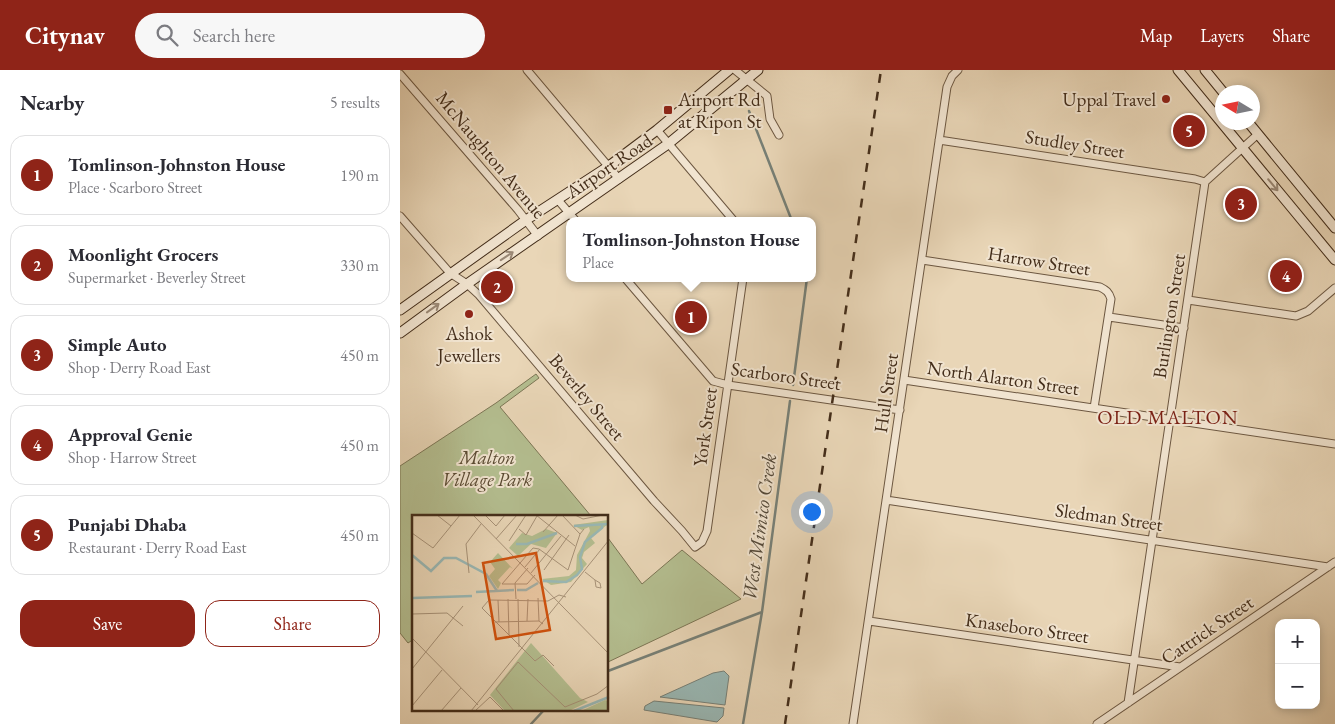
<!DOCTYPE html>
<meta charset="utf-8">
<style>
body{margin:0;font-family:"EB Garamond",serif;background:#f7f7f7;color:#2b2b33}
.controls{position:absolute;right:15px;bottom:15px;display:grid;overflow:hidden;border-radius:10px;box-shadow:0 2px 8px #0003}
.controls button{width:45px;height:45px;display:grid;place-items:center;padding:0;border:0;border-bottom:1px solid #e1e1e2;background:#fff;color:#2b2b33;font:25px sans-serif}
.compass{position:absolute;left:815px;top:15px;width:45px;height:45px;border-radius:50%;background:#fff;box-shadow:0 2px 8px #0003;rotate:280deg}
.you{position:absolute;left:411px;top:441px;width:18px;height:18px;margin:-12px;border:4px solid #fff;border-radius:50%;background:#1a73e8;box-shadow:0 0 0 8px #1a73e833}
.badge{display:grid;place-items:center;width:32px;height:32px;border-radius:50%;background:#8f2418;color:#fff;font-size:16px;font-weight:700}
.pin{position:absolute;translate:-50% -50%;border:2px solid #fff;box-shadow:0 1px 5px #0006}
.popup{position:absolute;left:166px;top:147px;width:250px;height:65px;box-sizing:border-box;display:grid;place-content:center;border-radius:10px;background:#fff;filter:drop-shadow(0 1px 4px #0005);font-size:16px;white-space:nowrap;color:#7c7c81}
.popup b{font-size:19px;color:#2b2b33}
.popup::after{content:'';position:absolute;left:50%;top:100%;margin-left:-10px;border:10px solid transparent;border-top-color:#fff}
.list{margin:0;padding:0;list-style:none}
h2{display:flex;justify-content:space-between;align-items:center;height:65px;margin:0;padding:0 20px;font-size:21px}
h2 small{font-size:16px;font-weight:400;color:#7c7c81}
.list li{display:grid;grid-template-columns:32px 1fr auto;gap:15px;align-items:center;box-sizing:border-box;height:80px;margin:0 10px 10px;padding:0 10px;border:1px solid #e1e1e2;border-radius:15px}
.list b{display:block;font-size:19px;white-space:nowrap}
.list p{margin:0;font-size:16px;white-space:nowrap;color:#7c7c81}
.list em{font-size:16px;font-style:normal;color:#7c7c81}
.actions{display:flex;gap:10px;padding:15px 20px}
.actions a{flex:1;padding:11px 0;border:1px solid #8f2418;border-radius:15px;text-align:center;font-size:18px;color:#8f2418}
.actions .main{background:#8f2418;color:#fff}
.icon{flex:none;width:28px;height:28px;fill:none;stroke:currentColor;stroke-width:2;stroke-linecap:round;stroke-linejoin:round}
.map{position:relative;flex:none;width:935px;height:654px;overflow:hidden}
header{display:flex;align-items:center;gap:30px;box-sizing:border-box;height:70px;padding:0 25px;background:#8f2418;color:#fff}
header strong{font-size:24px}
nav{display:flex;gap:28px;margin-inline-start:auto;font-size:18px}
.search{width:350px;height:45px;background:#f7f7f7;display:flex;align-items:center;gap:12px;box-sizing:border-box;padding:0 18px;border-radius:28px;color:#7c7c81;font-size:19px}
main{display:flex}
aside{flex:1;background:#fff}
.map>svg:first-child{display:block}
.green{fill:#b4be90;stroke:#7c7655}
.water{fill:#99b8b5;stroke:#778077}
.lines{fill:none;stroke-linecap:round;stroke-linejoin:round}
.stream{stroke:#778077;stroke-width:2.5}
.street-casing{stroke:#6c5741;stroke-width:9}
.secondary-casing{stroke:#432d1a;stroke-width:11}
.street{stroke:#f1e4d0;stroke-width:7}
.secondary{stroke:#f1e4d0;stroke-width:9}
.rail{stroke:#432d1a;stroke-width:2.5;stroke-dasharray:9 9;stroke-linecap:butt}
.oneway{stroke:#9a8875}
.poi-dot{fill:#8f2418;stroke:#f1e4d0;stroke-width:2}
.labels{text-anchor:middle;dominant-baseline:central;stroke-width:4;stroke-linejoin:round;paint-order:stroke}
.poi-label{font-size:19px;fill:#432d1a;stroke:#f1e4d0;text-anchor:start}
.street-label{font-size:19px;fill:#432d1a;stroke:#f1e4d0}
.park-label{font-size:19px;font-style:italic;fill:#5a4a32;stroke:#f1e4d0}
.neighbourhood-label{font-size:20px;letter-spacing:1px;fill:#7a1f14;stroke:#f1e4d0}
.water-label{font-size:20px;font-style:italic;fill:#544939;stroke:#f1e4d0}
.inset-river{fill:none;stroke:#99b8b5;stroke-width:2.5}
.inset-road{fill:none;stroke:#a79278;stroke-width:1}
.view{fill:#cf520e;fill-opacity:0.15;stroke:#cf520e;stroke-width:2.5}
.inset-edge{fill:none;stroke:#432d1a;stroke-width:2.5}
</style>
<header>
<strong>Citynav</strong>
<div class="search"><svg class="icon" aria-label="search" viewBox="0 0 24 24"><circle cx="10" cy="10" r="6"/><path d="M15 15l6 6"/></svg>Search here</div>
<nav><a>Map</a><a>Layers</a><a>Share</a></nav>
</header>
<main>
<aside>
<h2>Nearby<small>5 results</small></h2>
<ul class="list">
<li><span class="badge">1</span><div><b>Tomlinson-Johnston House</b><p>Place · Scarboro Street</p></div><em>190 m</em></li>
<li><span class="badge">2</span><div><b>Moonlight Grocers</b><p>Supermarket · Beverley Street</p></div><em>330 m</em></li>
<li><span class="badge">3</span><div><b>Simple Auto</b><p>Shop · Derry Road East</p></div><em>450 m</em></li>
<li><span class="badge">4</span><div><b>Approval Genie</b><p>Shop · Harrow Street</p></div><em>450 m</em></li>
<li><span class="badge">5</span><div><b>Punjabi Dhaba</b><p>Restaurant · Derry Road East</p></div><em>450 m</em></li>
</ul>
<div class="actions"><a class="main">Save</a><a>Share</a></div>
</aside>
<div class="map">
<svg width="935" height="654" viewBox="0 0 935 654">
<rect width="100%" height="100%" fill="#e9d6b7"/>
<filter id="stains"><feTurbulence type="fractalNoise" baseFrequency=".004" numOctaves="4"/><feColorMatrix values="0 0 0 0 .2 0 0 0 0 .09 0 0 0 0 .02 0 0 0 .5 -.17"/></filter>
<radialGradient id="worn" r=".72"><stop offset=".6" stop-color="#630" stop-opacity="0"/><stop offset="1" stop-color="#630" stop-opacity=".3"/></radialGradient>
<path class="green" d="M136,304L139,308L100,337L191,446L14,447V569L8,573L0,563V396L96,333Z
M208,468L242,514L282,480L341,529L208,592Z"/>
<path class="water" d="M324,601L329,606L325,635L260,627L313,603Z
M254,631L324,638L323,646L317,652L244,640L245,636Z"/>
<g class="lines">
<path class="stream" d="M349,41L392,151
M393,315L407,208
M208,601L362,542
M131,654L144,640
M343,654L362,542L390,331"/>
<defs>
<path id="street" d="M127,0L219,109
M335,0L367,26L370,49L379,65
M0,4L118,140L138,166
M257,60L334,151
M539,70L795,109L805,112
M158,130L176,151
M0,146L50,203L67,214L79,225L254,431L282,461L295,477L302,472L307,461L343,208
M522,190L700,217C706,220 709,222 711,229L694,338
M225,208L313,311L328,315L500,340
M788,230L896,246L908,241L935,218
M709,247L784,258
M504,310L935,374
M486,430L928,497
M469,551L780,597
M728,633L805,112L858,64
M453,654L547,17L552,6L558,0
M697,654L935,492"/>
<path id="secondary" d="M778,0L935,190
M805,0L823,22
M848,52L935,158
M0,240L126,150L209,96L257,60L329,0
M0,263L67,214L268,74L358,0"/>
</defs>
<use href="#street" class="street-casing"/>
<use href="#secondary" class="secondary-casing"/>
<use href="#street" class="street"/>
<use href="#secondary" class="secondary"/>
<path class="rail" d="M385,654L481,0"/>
</g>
<defs><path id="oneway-shaft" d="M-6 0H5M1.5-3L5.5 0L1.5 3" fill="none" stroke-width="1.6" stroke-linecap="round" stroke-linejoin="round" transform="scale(1.25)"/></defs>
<g class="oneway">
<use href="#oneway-shaft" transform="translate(873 115) rotate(50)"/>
<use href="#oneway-shaft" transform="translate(107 186) rotate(-34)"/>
<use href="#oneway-shaft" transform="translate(33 238) rotate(-36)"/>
</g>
<g class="poi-dot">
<circle cx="766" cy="29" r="5"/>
<rect x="263" y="35" width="10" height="10" rx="2.5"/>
<circle cx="69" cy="244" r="5"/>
</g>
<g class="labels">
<g class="poi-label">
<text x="278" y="29">Airport Rd<tspan x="278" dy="22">at Ripon St</tspan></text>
<text x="756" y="29" text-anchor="end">Uppal Travel</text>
<text x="69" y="263" text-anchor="middle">Ashok<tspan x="69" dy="22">Jewellers</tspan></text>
</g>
<g class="street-label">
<text transform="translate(675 74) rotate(9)">Studley Street</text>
<text transform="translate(91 85) rotate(50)">McNaughton Avenue</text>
<text transform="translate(209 96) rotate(-34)">Airport Road</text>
<text transform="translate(639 191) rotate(9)">Harrow Street</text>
<text transform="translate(769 246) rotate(-81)">Burlington Street</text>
<text transform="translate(386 306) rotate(8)">Scarboro Street</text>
<text transform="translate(603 308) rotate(8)">North Alarton Street</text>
<text transform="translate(486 323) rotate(-82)">Hull Street</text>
<text transform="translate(187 327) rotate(50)">Beverley Street</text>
<text transform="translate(305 357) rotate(-82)">York Street</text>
<text transform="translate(709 447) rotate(8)">Sledman Street</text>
<text transform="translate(627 558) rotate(8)">Knaseboro Street</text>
<text transform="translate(807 560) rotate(-34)">Cattrick Street</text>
</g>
<g class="park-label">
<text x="87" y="387">Malton<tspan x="87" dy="22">Village Park</tspan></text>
</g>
<g class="neighbourhood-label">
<text x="768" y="347">OLD MALTON</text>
</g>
<g class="water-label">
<text transform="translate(359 457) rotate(-82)">West Mimico Creek</text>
</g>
</g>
<g transform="translate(12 445)">
<rect width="196" height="196" fill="#e9d6b7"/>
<path d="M196,5V9L179,23L183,28L172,37L170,43L175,49L159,67L139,70L130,64L157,61L164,55L165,40L178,16L177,12L170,15L161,10ZM134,14L145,18L134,33L119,29L106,41L97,33L110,18L120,21ZM86,38L101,54L98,52L86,65L89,68L86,74L77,61L83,54L78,47ZM119,128L168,183L176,187L157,196H93L78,180ZM193,185L196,186V196H169Z" fill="#b4be90"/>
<path class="inset-river" d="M162,11L197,9M104,29H115L145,18M0,40L19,56L32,43H44L74,59L85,76M131,66L154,67L165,60L170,54L168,42L173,27L190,13V9M105,75H114L126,68M64,77L102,75M0,83L60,81M162,196L197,182"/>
<path class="inset-road" d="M25,0L39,11M61,0L197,139M73,0L84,11L93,0M124,0L163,31M150,0L168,19M163,0L171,4L191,0M107,14L114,20L125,1M131,17L146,0M0,18L21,33L48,0M84,24L105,0M97,26L114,0M113,52L128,34M132,55L157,20M173,57L183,65L188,68L189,73L184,72L183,65M57,58L54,29L69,9M119,58L149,21M90,69L121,33L127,34L156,55L168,19L172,14M90,69H115L123,60M126,83L127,106M96,84L97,120M104,84L103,68L116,53M106,84L107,132M86,85L87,107M0,99L35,98L51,111M115,106L116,84M83,107L127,106L131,109M0,123L66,190M142,151L131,140L123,146L70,93L77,85L136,86L147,80L154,82M0,154L51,91M78,182L92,196M0,191L30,155M29,196L49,173M59,196L197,25M63,196L78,182M102,196L84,174L106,147L153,192L185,179L197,170"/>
<path class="view" d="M124,38L138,115L84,124L71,48Z"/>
<rect width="196" height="196" class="inset-edge"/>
</g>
<rect width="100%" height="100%" filter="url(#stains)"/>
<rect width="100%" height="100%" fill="url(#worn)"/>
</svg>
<div class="controls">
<button>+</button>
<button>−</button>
</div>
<svg class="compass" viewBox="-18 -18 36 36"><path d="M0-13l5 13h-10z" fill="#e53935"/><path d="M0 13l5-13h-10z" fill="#7c7c81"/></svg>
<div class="you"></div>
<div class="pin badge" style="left:291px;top:247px">1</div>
<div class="popup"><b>Tomlinson-Johnston House</b>Place</div>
<div class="pin badge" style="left:97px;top:217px">2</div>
<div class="pin badge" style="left:841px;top:134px">3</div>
<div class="pin badge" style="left:886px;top:206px">4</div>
<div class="pin badge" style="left:789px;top:61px">5</div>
</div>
</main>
